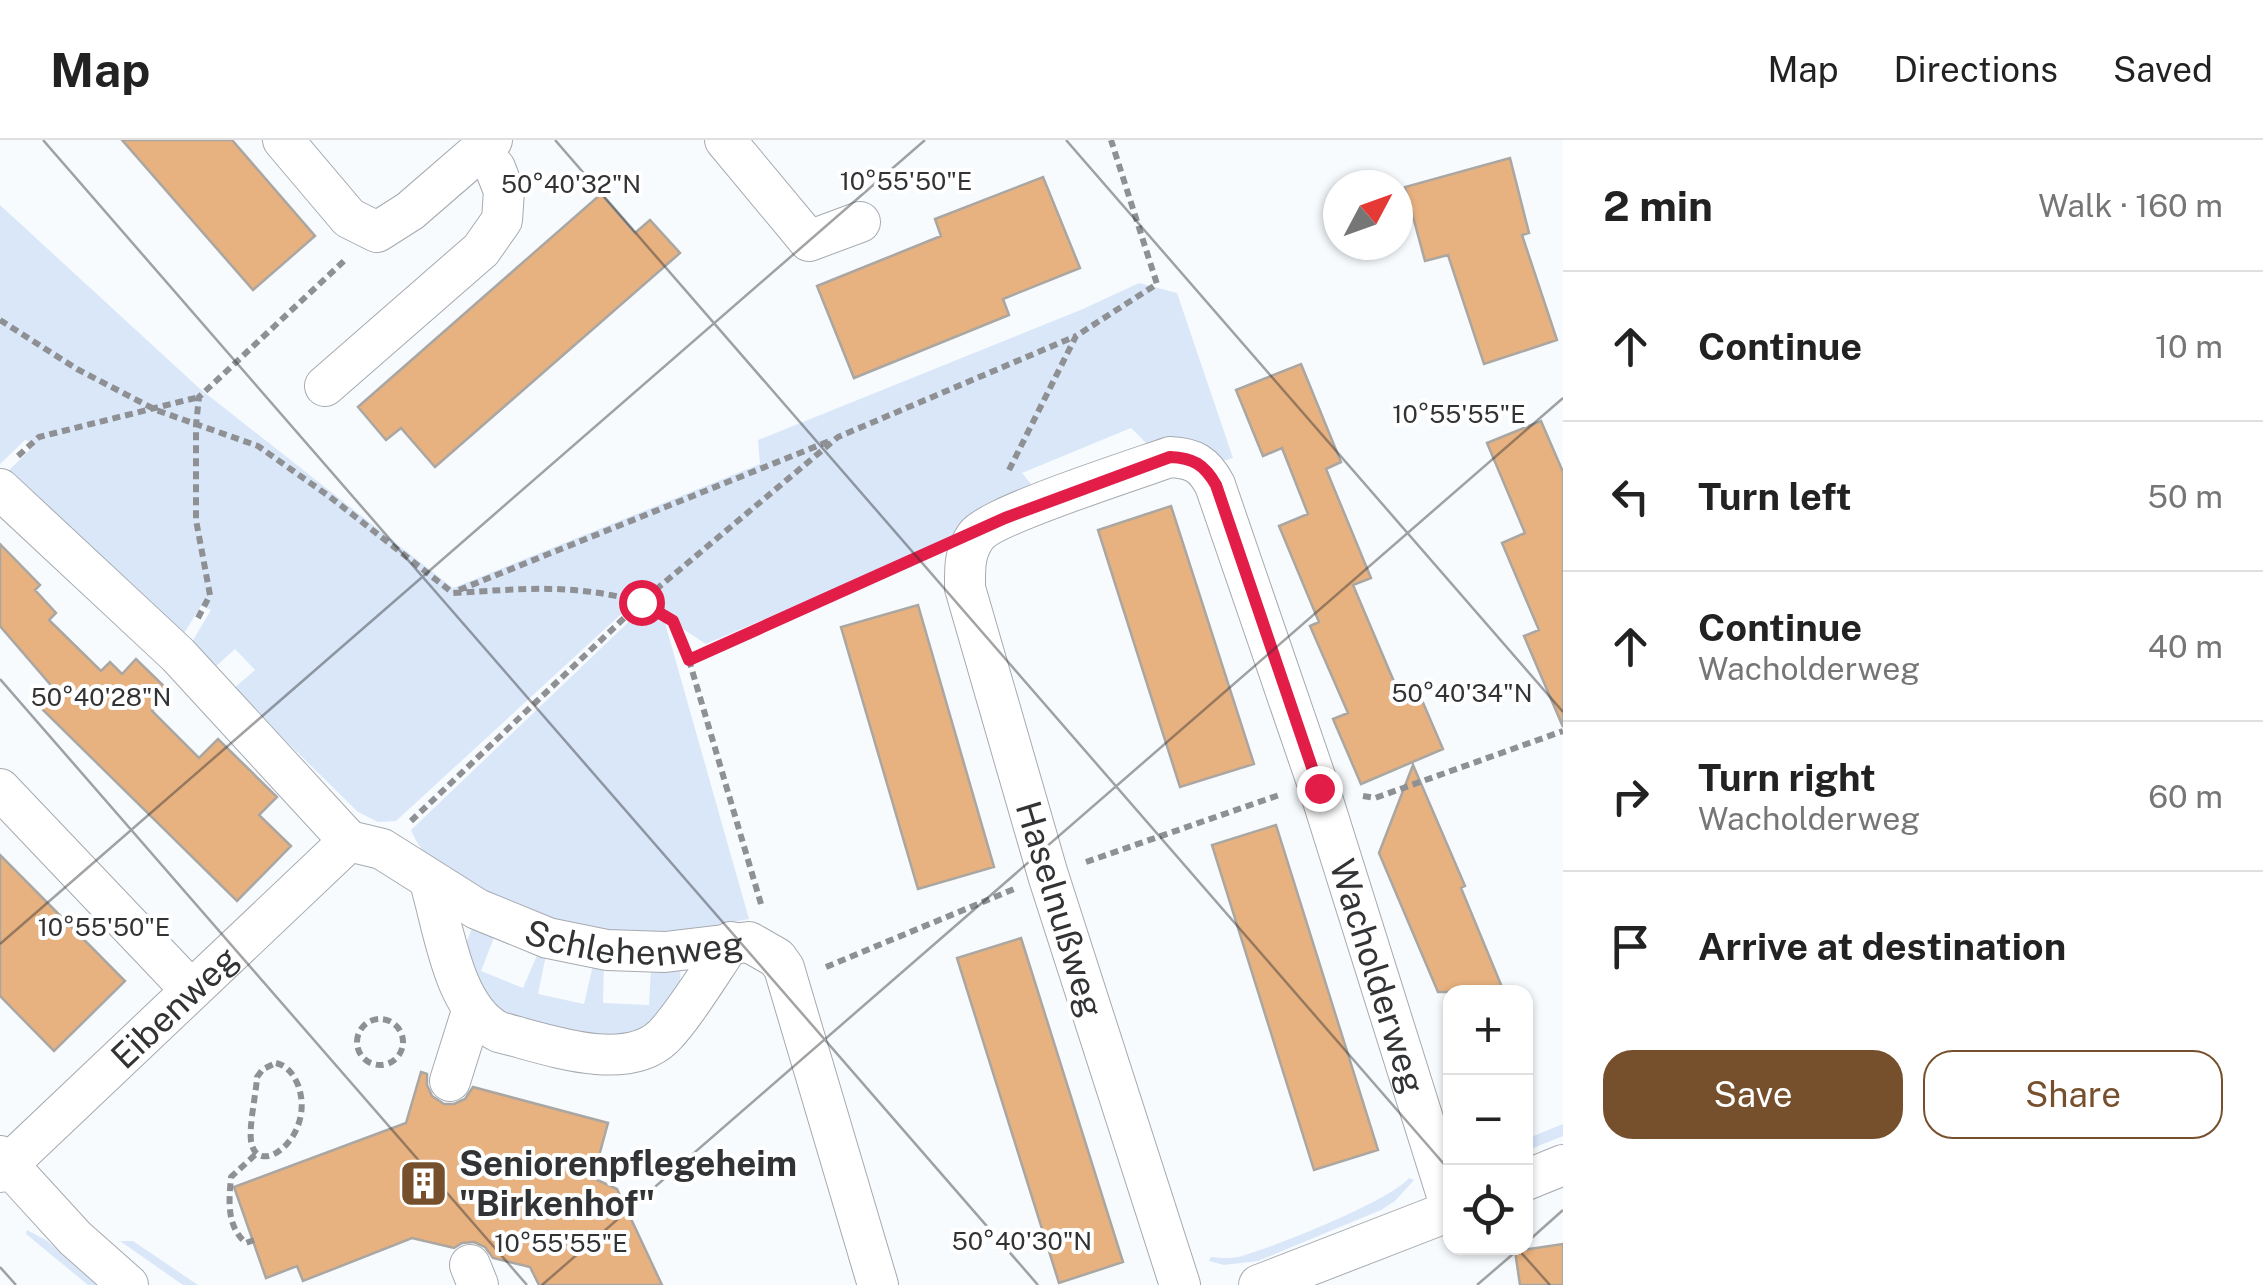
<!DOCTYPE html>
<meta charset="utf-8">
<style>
body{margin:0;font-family:"Public Sans",sans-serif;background:#f6f6f6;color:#222}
.controls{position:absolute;right:30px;bottom:30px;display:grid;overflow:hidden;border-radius:20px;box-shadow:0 2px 8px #0004}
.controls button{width:90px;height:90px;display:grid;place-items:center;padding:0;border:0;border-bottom:2px solid #e0e0e0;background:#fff;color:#222;font:50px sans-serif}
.compass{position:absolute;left:1323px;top:30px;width:90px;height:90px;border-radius:50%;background:#fff;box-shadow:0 2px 8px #0004;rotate:49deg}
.stop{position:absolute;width:30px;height:30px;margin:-22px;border:8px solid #e11d48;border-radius:50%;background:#fff}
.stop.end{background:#e11d48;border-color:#fff;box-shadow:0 2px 10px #0008}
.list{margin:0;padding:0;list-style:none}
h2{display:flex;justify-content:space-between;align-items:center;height:130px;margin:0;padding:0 40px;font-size:42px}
h2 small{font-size:32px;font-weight:400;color:#767676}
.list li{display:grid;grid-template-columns:65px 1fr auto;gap:30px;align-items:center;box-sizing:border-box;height:150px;padding:0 40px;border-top:2px solid #e0e0e0}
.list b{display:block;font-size:38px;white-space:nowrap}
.list p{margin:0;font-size:32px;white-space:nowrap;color:#767676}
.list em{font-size:32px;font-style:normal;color:#767676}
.actions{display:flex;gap:20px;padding:30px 40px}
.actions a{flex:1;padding:22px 0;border:2px solid #76502c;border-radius:30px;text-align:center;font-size:35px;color:#76502c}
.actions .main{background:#76502c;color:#fff}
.icon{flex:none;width:55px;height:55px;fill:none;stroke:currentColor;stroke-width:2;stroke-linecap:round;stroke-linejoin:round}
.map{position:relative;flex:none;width:1563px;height:1145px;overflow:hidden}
header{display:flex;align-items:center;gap:60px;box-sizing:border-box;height:140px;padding:0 50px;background:#fff;border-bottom:2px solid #e0e0e0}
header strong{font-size:48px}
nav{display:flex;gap:55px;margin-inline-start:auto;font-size:35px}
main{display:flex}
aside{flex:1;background:#fff}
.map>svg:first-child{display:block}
.green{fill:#d9e7f9}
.building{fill:#e8b280;stroke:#aaa6a2;stroke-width:2.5}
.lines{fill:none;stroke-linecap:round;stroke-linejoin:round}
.minor-casing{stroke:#a6aaaf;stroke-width:42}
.path{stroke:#8e9093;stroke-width:6;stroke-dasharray:8 5;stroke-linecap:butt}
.minor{stroke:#fff;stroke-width:40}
.route{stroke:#e11d48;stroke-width:12}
.ticks{fill:none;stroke:#323335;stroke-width:2.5;stroke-opacity:0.45}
.labels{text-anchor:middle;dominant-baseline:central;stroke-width:8;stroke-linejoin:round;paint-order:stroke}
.street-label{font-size:35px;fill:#323335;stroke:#fff}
.poi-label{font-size:35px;font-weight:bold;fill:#323335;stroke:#fff;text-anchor:start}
.ticks-label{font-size:25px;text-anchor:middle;fill:#323335;stroke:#fff;stroke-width:8;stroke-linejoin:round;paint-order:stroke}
</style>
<header>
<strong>Map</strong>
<nav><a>Map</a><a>Directions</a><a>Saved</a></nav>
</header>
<main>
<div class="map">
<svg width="1563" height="1145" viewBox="0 0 1563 1145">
<rect width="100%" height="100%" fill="#f7fbfe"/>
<path class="green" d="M0,65L199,248L453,448L760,324L758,300L1083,169L1139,143L1177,153L1233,318L1223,321L1152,309L1131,288L1022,333L1038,353L973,390L706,504L680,487L665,483L749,779C642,801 562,798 466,740C437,723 425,722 411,690L641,470L631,465L396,681L378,682L358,672L233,549L255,530L235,509L212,530L189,507L211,470L201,466L181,498L7,332L36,304L25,300L0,324Z
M472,788L495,795L481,831L523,848L538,813L546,815L538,854L584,864L593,825L604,826L603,863L649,865L651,828L680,830C682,848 676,858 663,870C656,877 648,886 639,890C610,903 530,888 504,871C481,857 474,830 465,806Z
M1563,984V996L1526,1011V999Z
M1409,1038L1414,1040L1395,1061L1381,1070L1258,1121L1224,1125L1209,1121L1211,1117C1222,1118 1231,1119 1242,1116C1274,1107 1390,1061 1409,1038Z
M27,1090L46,1100L97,1145H88L26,1094Z
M120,1101H133L198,1145H183Z"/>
<path class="building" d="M122,0H232L315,96L253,150Z
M1510,18L1529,93L1522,95L1557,200L1484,224L1448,115L1425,121L1405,47Z
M1043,37L1080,128L1003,159L1009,175L854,238L817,146L941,96L935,79Z
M601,54L635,93L650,80L680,113L435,327L401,288L386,300L358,267Z
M1301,224L1341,322L1326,329L1371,438L1353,445L1398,551L1415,544L1443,609L1361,644L1333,579L1348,573L1310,486L1319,482L1279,386L1308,374L1282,308L1263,316L1236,250Z
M1541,281L1563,332V587L1524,496L1539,490L1502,403L1525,393L1487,303Z
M1171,366L1254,624L1180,647L1098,390Z
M0,404L40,445L35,450L56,473L49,480L101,531L110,522L122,534L136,519L170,552L152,571L199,618L218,599L277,657L259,675L291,706L237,761L39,566L55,550L0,486Z
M918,465L994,727L918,749L841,487Z
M1413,625L1465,746L1461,748L1504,852H1438L1379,713Z
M1276,685L1378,1010L1314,1030L1212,705Z
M0,715L125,841L54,911L0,856Z
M1021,798L1123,1122L1059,1143L957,818Z
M421,932L427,934V945L432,956L444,964H454L465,959L473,947L608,983L593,1038L617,1049L662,1145H539L530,1127L493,1118L485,1107L474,1102L462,1103L454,1108L412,1098L303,1141L297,1126L266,1138L234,1047L406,983Z
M1563,1104V1145H1520L1515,1111Z"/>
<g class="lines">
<defs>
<g id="minor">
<path d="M283,0L349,78L377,92L410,71L492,0"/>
<path d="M725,0L809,101L860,82"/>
<path d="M325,246L481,110L502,80L504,51L495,28L480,12"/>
<path d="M0,349L178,515L349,701"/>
<path d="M0,649L191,850"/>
<path id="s1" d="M349,701L382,709L477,769L548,798L607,810L665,812L749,802L777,818L784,828L878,1145"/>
<path d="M430,742C444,789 453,869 499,892C544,903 624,934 663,897C684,876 712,829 731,802"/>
<path d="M450,941L472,871"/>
<path d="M0,1016L75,1098L128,1145"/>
<path id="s2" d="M0,1032L349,701"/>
<path d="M1526,1040L1563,1025"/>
<path d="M470,1125L478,1145"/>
<path id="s3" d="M1180,1145L1048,735L965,448C965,428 964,413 976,396C992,375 1136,329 1170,317C1193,318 1204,324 1215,345L1319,648L1450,1065"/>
<path d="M1259,1145L1450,1071"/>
</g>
</defs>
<use href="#minor" class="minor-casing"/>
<path class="path" d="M0,180L77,229L156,270L258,306L330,357L453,453C524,449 571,443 641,462L838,297L1076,196
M18,316L39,297L199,257
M1009,330L1076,196L1157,144L1111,0
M459,450L832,300
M198,478L210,455L196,380V285L199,257L346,119
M1363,656L1375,658L1563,591
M411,681L641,462L673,481L689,520
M1086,722L1282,654
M761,764L689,520L925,416
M826,827L1014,749
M357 902a23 23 0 1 1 46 0a23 23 0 1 1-46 0Z
M276,923C288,926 293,934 298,945C317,996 257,1041 251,1001C249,984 256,955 257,937L263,929Z
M254,1100L246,1103C226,1086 229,1060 231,1037L257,1013"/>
<use href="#minor" class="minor"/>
</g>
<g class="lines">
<path class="route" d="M641,462L673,481L689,520L1005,378L1170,317C1193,318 1204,324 1216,345L1319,648"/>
</g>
<path class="ticks" d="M43,0L1038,1145M555,0L1450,1031M1066,0L1563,572M0,539L527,1145M0,804L925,0M1526,1103L1563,1070M1517,1108L1550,1145M0,1127L16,1145M542,1145L1563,258M1477,1145L1520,1108"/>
<defs>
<symbol id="building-square" viewBox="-11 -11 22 22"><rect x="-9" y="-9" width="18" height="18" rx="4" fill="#76502c" stroke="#fff"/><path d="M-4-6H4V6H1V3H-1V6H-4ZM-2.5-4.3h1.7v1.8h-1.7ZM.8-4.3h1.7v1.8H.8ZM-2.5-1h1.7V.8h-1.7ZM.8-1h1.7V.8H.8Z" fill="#fff"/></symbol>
</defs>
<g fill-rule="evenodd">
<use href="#building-square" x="396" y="1016" width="55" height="55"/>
</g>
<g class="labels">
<g class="street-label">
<text transform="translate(1060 769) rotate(73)">Haselnußweg</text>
<text stroke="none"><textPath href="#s1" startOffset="310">Schlehenweg</textPath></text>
<text stroke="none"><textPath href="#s3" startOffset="1568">Wacholderweg</textPath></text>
<text stroke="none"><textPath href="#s2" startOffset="240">Eibenweg</textPath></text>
</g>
<g class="poi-label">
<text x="459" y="1023">Seniorenpflegeheim<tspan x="459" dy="40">"Birkenhof"</tspan></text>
</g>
</g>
<g class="ticks-label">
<text x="906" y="50">10°55'50"E</text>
<text x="571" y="53">50°40'32"N</text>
<text x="1459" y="283">10°55'55"E</text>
<text x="1462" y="562">50°40'34"N</text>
<text x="101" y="566">50°40'28"N</text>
<text x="104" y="796">10°55'50"E</text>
<text x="1022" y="1110">50°40'30"N</text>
<text x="561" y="1112">10°55'55"E</text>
</g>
</svg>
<div class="controls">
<button>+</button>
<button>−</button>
<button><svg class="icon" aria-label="locate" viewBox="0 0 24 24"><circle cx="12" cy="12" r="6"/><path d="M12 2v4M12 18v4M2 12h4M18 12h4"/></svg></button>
</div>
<svg class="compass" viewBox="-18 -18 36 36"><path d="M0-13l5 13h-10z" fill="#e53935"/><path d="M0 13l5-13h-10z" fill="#767676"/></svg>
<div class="stop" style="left:641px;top:462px"></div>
<div class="stop end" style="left:1319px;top:648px"></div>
</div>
<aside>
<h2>2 min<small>Walk · 160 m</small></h2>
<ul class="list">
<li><svg class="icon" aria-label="ahead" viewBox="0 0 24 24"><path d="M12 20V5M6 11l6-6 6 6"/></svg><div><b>Continue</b></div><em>10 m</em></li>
<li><svg class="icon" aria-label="left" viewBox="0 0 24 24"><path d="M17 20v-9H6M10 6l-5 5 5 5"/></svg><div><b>Turn left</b></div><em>50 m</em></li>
<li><svg class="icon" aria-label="ahead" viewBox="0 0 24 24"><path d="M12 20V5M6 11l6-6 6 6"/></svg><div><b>Continue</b><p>Wacholderweg</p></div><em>40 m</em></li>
<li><svg class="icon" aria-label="right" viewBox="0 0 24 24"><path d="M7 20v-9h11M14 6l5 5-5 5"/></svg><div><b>Turn right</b><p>Wacholderweg</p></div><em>60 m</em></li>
<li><svg class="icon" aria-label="arrive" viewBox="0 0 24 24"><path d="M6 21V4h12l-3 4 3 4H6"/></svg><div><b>Arrive at destination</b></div></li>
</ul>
<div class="actions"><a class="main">Save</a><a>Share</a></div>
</aside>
</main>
